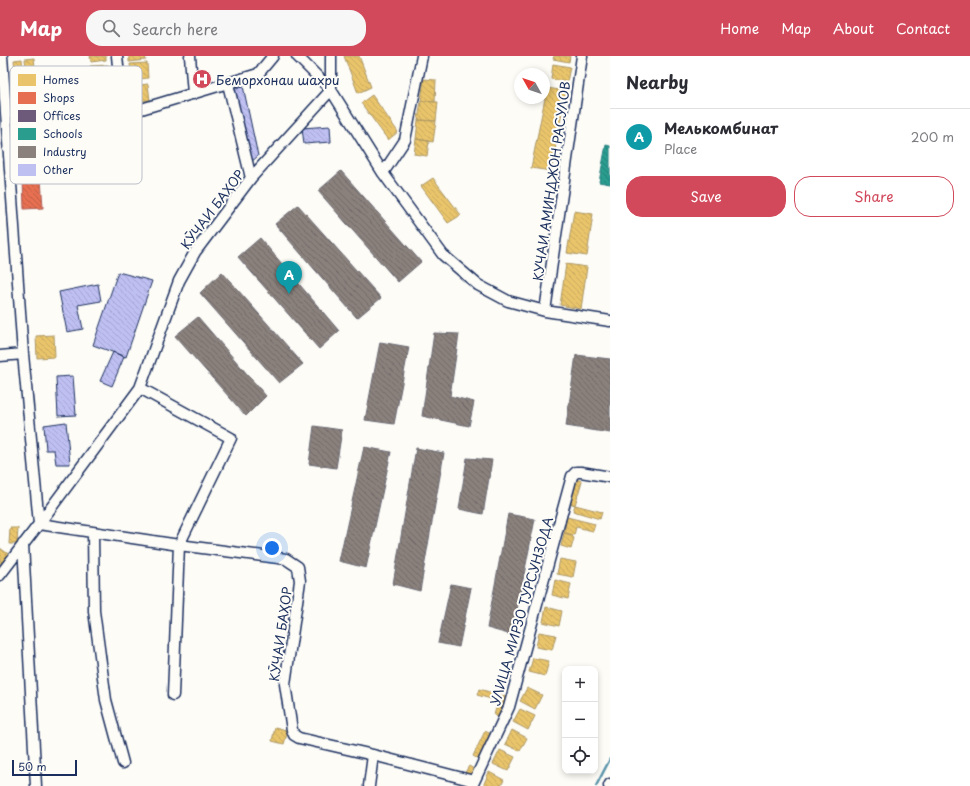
<!DOCTYPE html>
<meta charset="utf-8">
<style>
body{margin:0;font-family:"Playpen Sans",sans-serif;background:#f7f7f7;color:#2b2b33}
.controls{position:absolute;right:12px;bottom:12px;display:grid;overflow:hidden;border-radius:8px;box-shadow:0 2px 6px #0003}
.controls button{width:36px;height:36px;display:grid;place-items:center;padding:0;border:0;border-bottom:1px solid #e1e1e2;background:#fff;color:#2b2b33;font:20px sans-serif}
.compass{position:absolute;left:514px;top:12px;width:36px;height:36px;border-radius:50%;background:#fff;box-shadow:0 2px 6px #0003;rotate:310deg}
.scale{position:absolute;left:12px;bottom:10px;width:65px;box-sizing:border-box;padding-left:4px;border:2px solid #1b2f5e;border-top:0;font-size:11px;line-height:14px;white-space:nowrap;color:#1b2f5e;-webkit-text-stroke:3px #fdfcf7;paint-order:stroke}
.you{position:absolute;left:272px;top:492px;width:14px;height:14px;margin:-10px;border:3px solid #fff;border-radius:50%;background:#1a73e8;box-shadow:0 0 0 6px #1a73e833}
.badge{display:grid;place-items:center;width:26px;height:26px;border-radius:50%;background:#d1495b;color:#fff;font-size:13px;font-weight:700}
.pin{position:absolute;translate:-50% -33px;filter:drop-shadow(0 1px 2px #0008)}
.pin::after{content:'';position:absolute;top:21px;width:14px;height:12px;background:inherit;clip-path:polygon(0 0,100% 0,50% 100%)}
.list{margin:0;padding:0;list-style:none}
h2{display:flex;justify-content:space-between;align-items:center;height:52px;margin:0;padding:0 16px;font-size:17px}
h2 small{font-size:13px;font-weight:400;color:#7c7c81}
.list li{display:grid;grid-template-columns:26px 1fr auto;gap:12px;align-items:center;box-sizing:border-box;height:56px;padding:0 16px;border-top:1px solid #e1e1e2}
.list b{display:block;font-size:15px;white-space:nowrap}
.list p{margin:0;font-size:13px;white-space:nowrap;color:#7c7c81}
.list em{font-size:13px;font-style:normal;color:#7c7c81}
.actions{display:flex;gap:8px;padding:12px 16px}
.actions a{flex:1;padding:9px 0;border:1px solid #d1495b;border-radius:16px;text-align:center;font-size:14px;color:#d1495b}
.actions .main{background:#d1495b;color:#fff}
.icon{flex:none;width:22px;height:22px;fill:none;stroke:currentColor;stroke-width:2;stroke-linecap:round;stroke-linejoin:round}
.map{position:relative;flex:none;width:610px;height:730px;overflow:hidden}
header{display:flex;align-items:center;gap:24px;box-sizing:border-box;height:56px;padding:0 20px;background:#d1495b;color:#fff}
header strong{font-size:19px}
nav{display:flex;gap:22px;margin-inline-start:auto;font-size:14px}
.search{width:280px;height:36px;background:#f7f7f7;display:flex;align-items:center;gap:10px;box-sizing:border-box;padding:0 14px;border-radius:16px;color:#7c7c81;font-size:15px}
main{display:flex}
aside{flex:1;background:#fff}
.map>svg:first-child{display:block}
.homes{fill:url(#homes-back-hatch);stroke:#ab9766}
.shops{fill:url(#shops-back-hatch);stroke:#aa5c55}
.schools{fill:url(#schools-back-hatch);stroke:#267c80}
.industry{fill:url(#industry-back-hatch);stroke:#696873}
.lines{fill:none;stroke-linecap:round;stroke-linejoin:round}
.stream{stroke:#5a93aa;stroke-width:2.5}
.building{fill:url(#building-back-hatch);stroke:#1b2f5e}
.minor-casing{stroke:#1b2f5e;stroke-width:13}
.minor{stroke:#fdfcf7;stroke-width:10}
.labels{text-anchor:middle;dominant-baseline:central;stroke-width:4;stroke-linejoin:round;paint-order:stroke}
.poi-label{font-size:13px;fill:#1b2f5e;stroke:#fdfcf7;text-anchor:start}
.street-label{font-size:13px;fill:#1b2f5e;stroke:#fdfcf7}
.key{fill:#fdfcf7;stroke:#b9bec9;stroke-width:1}
.key-label{font-size:11px;fill:#1b2f5e}
</style>
<header>
<strong>Map</strong>
<div class="search"><svg class="icon" aria-label="search" viewBox="0 0 24 24"><circle cx="10" cy="10" r="6"/><path d="M15 15l6 6"/></svg>Search here</div>
<nav><a>Home</a><a>Map</a><a>About</a><a>Contact</a></nav>
</header>
<main>
<div class="map">
<svg width="610" height="730" viewBox="0 0 610 730">
<defs>
<pattern id="homes-back-hatch" width="6" height="6" patternUnits="userSpaceOnUse"><rect width="6" height="6" fill="#e9c46a"/><path d="M-1 5l2 2M0 0l6 6M5-1l2 2" fill="none" stroke="#c7a95e"/></pattern>
<pattern id="shops-back-hatch" width="6" height="6" patternUnits="userSpaceOnUse"><rect width="6" height="6" fill="#e76f51"/><path d="M-1 5l2 2M0 0l6 6M5-1l2 2" fill="none" stroke="#ba5c46"/></pattern>
<pattern id="schools-back-hatch" width="6" height="6" patternUnits="userSpaceOnUse"><rect width="6" height="6" fill="#2a9d8f"/><path d="M-1 5l2 2M0 0l6 6M5-1l2 2" fill="none" stroke="#238078"/></pattern>
<pattern id="industry-back-hatch" width="6" height="6" patternUnits="userSpaceOnUse"><rect width="6" height="6" fill="#8a817c"/><path d="M-1 5l2 2M0 0l6 6M5-1l2 2" fill="none" stroke="#706a69"/></pattern>
<pattern id="building-back-hatch" width="6" height="6" patternUnits="userSpaceOnUse"><rect width="6" height="6" fill="#bfc0f2"/><path d="M-1 5l2 2M0 0l6 6M5-1l2 2" fill="none" stroke="#a4a5d2"/></pattern>
</defs>
<rect width="100%" height="100%" fill="#fdfcf7"/>
<filter id="ink" filterUnits="userSpaceOnUse"><feTurbulence type="fractalNoise" baseFrequency=".025" numOctaves="2"/><feDisplacementMap in="SourceGraphic" scale="8" xChannelSelector="R" yChannelSelector="G"/><feConvolveMatrix kernelMatrix="1 2 1 2 8 2 1 2 1" color-interpolation-filters="sRGB"/></filter>
<g filter="url(#ink)">
<path class="homes" d="M90,0H106V4L91,6Z
M129,0H145L146,4L129,6Z
M344,0H359L371,31L358,37Z
M554,0H570L569,6L553,3Z
M34,2L35,11L26,12L25,3Z
M22,3L23,15H15L14,4Z
M147,7L148,22L132,24L130,8Z
M553,8L570,11L567,26L551,23Z
M108,9L109,20L90,22V10Z
M424,23L436,24L435,46L421,45Z
M148,28L150,44L133,45L132,30Z
M547,32L566,35L551,115L531,112Z
M372,39L398,76L388,84L361,47Z
M421,45L438,46L436,65L418,64Z
M418,64L436,65L433,86L416,83Z
M416,83L429,85L427,100L414,98Z
M433,122L461,159L448,167L421,130Z
M574,155L593,158L587,200L567,197Z
M566,208L587,211L581,253L560,249Z
M54,279L55,301L37,302L36,280Z
M576,423L582,425L575,449L569,447Z
M575,449L602,456L600,463L573,455Z
M567,461L595,468L593,475L576,471L574,479L564,477Z
M10,472H18L17,488H9Z
M564,477L572,479V480L574,482L571,493L561,490Z
M0,492L11,500L0,512Z
M560,503L576,506L573,521L557,518Z
M555,524L571,528L568,543L552,539Z
M546,551L562,555L559,570L543,566Z
M539,576L556,579L552,594L536,591Z
M533,602L549,605L545,620L529,616Z
M527,632L542,639L535,653L520,645Z
M479,633L511,642L502,663L494,659L498,645L477,639Z
M520,653L535,660L528,674L513,666Z
M275,671L286,674L287,678L284,688L272,685Z
M512,674L527,682L520,695L505,688Z
M485,675L495,680L482,705L473,700Z
M500,694L515,701L508,715L493,708Z
M469,710L477,715L472,723L464,718Z
M489,716L504,724L501,730H483Z"/>
<path class="shops" d="M41,122L43,152L24,153L23,123Z"/>
<path class="schools" d="M606,89L610,90V128L599,126Z"/>
<path class="industry" d="M341,115L421,206L398,226L318,135Z
M298,149L381,242L357,262L275,168Z
M260,182L339,275L319,293L238,201Z
M222,216L303,308L279,327L200,237Z
M198,261L266,340L246,360L175,280Z
M434,277L459,278L450,340L474,346L469,370L422,360Z
M380,286L409,291L394,368L365,364Z
M576,299L610,303V377L566,370Z
M314,370L342,374L336,412L309,408Z
M364,391L391,396L366,512L339,505Z
M416,392L444,397L420,535L393,528Z
M467,402L492,404L483,458L459,453Z
M508,458L535,463L512,579L487,572Z
M451,528L471,532L459,591L438,587Z"/>
<g class="lines">
<path class="stream" d="M596,730L610,703"/>
</g>
<path class="building" d="M243,30L258,100L250,107L233,33Z
M330,70L331,86L304,88L302,72Z
M118,216L152,225L126,301L93,289Z
M98,228L101,245L78,249L83,273L67,276L59,236Z
M113,296L124,301L112,330L100,325Z
M73,320L76,359L58,360L56,321Z
M66,366L70,408H56L54,394H46L44,369Z"/>
<g class="lines">
<defs>
<path id="minor" d="M2,0L23,298L39,468
M117,0L123,59
M190,0L193,38
M297,0L331,34L383,117L443,199L478,229L508,245L545,255L610,265
M228,28L251,122
M8,93L258,18L273,0
M383,117L405,84L422,0
M545,255L582,0
M0,300L23,298
M140,332L231,382L179,489L173,639
M39,468L179,489L286,503L298,511L300,525L285,628L292,674L294,679L299,682L373,699L474,725
M93,477L94,555L106,644L123,707
M23,488L36,730
M0,519L39,468L140,332L179,225L195,196L251,122L331,34V0
M369,730L373,699
M472,730L509,651L572,420L576,416H581L610,421
M609,730L610,728"/>
</defs>
<use href="#minor" class="minor-casing"/>
<use href="#minor" class="minor"/>
</g>
</g>
<defs>
<symbol id="hospital-disc" viewBox="-11 -11 22 22"><circle r="9.5" fill="#d1495b" stroke="#fdfcf7"/><path d="M-5-5h3v3.5h4V-5h3V5h-3V1.5h-4V5h-3Z" fill="#fff"/></symbol>
</defs>
<g fill-rule="evenodd">
<use href="#hospital-disc" x="191" y="12" width="22" height="22"/>
</g>
<g class="labels">
<g class="poi-label">
<text x="216" y="23">Беморхонаи шахри</text>
</g>
<g class="street-label">
<text transform="translate(551 125) rotate(-82)">КУЧАИ АМИНДЖОН РАСУЛОВ</text>
<text transform="translate(212 153) rotate(-53)">КӮЧАИ БАҲОР</text>
<text transform="translate(521 555) rotate(-74)">УЛИЦА МИРЗО ТУРСУНЗОДА</text>
<text transform="translate(280 578) rotate(-82)">КӮЧАИ БАҲОР</text>
</g>
</g>
<rect x="10" y="10" width="132" height="118" rx="6" class="key"/>
<rect x="18" y="18" width="18" height="12" fill="#e9c46a"/>
<rect x="18" y="36" width="18" height="12" fill="#e76f51"/>
<rect x="18" y="54" width="18" height="12" fill="#6d597a"/>
<rect x="18" y="72" width="18" height="12" fill="#2a9d8f"/>
<rect x="18" y="90" width="18" height="12" fill="#8a817c"/>
<rect x="18" y="108" width="18" height="12" fill="#bfc0f2"/>
<g class="key-label">
<text x="43" y="28">Homes</text>
<text x="43" y="46">Shops</text>
<text x="43" y="64">Offices</text>
<text x="43" y="82">Schools</text>
<text x="43" y="100">Industry</text>
<text x="43" y="118">Other</text>
</g>
</svg>
<div class="controls">
<button>+</button>
<button>−</button>
<button><svg class="icon" aria-label="locate" viewBox="0 0 24 24"><circle cx="12" cy="12" r="6"/><path d="M12 2v4M12 18v4M2 12h4M18 12h4"/></svg></button>
</div>
<svg class="compass" viewBox="-18 -18 36 36"><path d="M0-13l5 13h-10z" fill="#e53935"/><path d="M0 13l5-13h-10z" fill="#7c7c81"/></svg>
<div class="scale">50 m</div>
<div class="you"></div>
<div class="pin badge" style="left:289px;top:238px;background:#0f9aa8">A</div>
</div>
<aside>
<h2>Nearby<small></small></h2>
<ul class="list">
<li><span class="badge" style="background:#0f9aa8">A</span><div><b>Мелькомбинат</b><p>Place</p></div><em>200 m</em></li>
</ul>
<div class="actions"><a class="main">Save</a><a>Share</a></div>
</aside>
</main>
